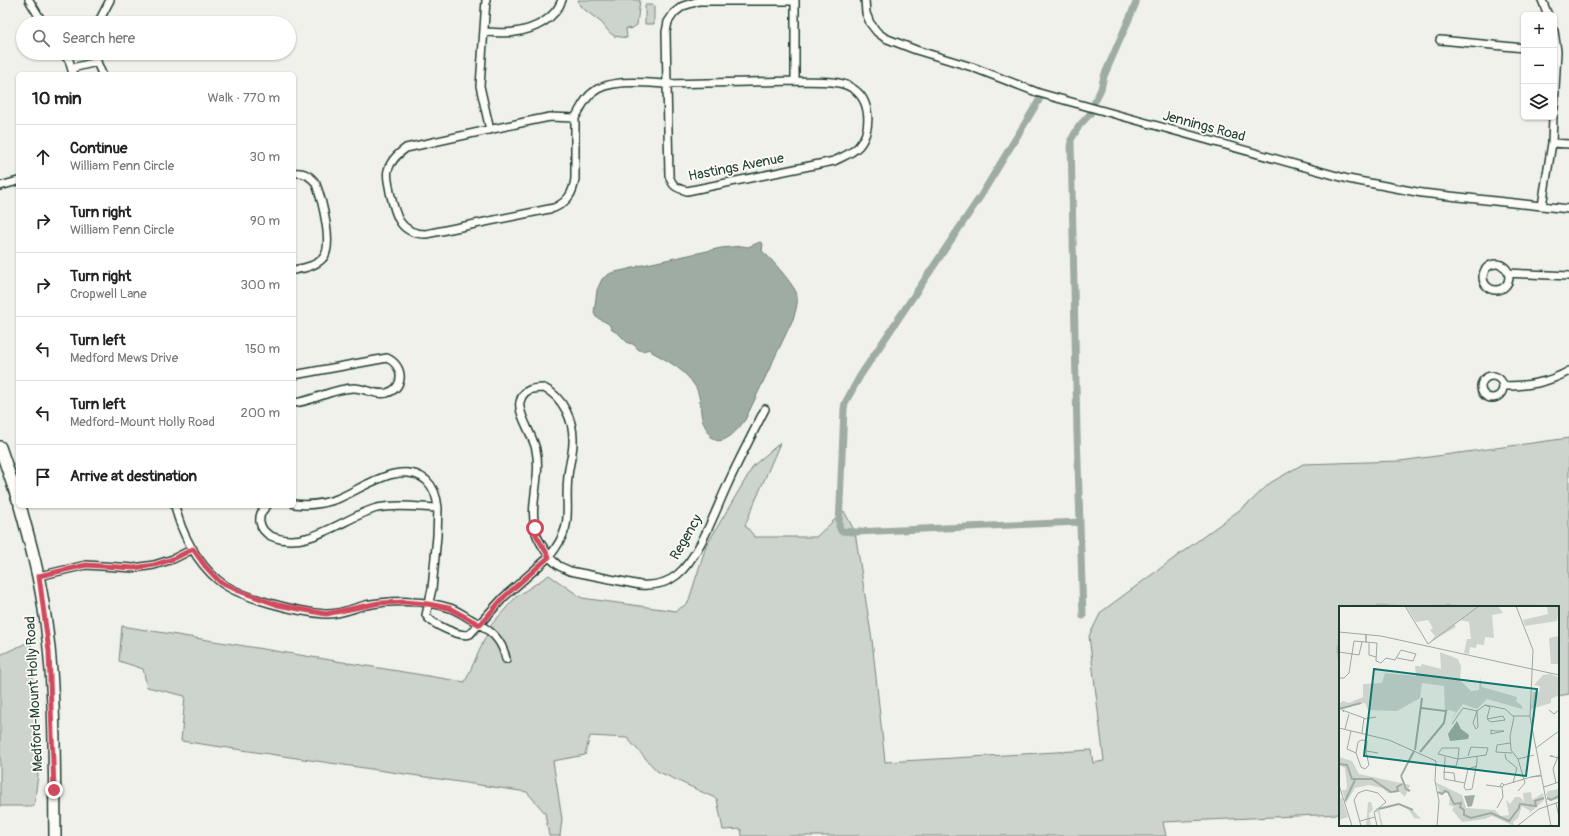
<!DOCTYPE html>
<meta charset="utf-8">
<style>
body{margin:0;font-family:Pangolin,sans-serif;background:#f2f2f2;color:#222}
.controls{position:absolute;right:12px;top:12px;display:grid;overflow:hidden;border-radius:6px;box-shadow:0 1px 3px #0004}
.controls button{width:36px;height:36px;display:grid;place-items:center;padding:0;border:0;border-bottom:1px solid #e0e0e0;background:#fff;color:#222;font:20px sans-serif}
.stop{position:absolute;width:12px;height:12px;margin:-9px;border:3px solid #d1495b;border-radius:50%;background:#fff}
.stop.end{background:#d1495b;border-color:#fff;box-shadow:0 1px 4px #0008}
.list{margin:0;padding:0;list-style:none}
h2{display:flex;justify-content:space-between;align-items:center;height:52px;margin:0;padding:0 16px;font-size:17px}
h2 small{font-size:13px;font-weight:400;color:#767676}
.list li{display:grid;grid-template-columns:26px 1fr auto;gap:12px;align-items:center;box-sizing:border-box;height:64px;padding:0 16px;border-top:1px solid #e0e0e0}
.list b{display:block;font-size:15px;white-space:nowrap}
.list p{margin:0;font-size:13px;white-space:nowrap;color:#767676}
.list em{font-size:13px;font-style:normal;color:#767676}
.icon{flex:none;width:22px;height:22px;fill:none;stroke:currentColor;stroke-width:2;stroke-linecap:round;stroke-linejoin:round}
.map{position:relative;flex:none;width:1569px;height:836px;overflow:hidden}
.search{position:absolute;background:#fff;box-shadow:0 1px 3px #0004;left:16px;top:16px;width:280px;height:44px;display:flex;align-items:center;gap:10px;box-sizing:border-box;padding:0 14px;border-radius:22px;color:#767676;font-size:15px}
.panel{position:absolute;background:#fff;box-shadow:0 1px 3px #0004;left:16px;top:72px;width:280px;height:436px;border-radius:6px}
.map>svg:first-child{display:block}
.green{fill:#cdd3cd;stroke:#768880}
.water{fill:#9faca4;stroke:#6c8077}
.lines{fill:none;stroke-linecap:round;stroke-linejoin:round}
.stream{stroke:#6c8077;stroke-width:2}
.canal{stroke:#9faca4;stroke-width:7}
.minor-casing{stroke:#1f3d34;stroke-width:10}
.primary-casing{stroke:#1f3d34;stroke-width:14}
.minor{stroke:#fdfcf7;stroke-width:7}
.primary{stroke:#fdfcf7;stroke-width:11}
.route{stroke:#d1495b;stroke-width:5}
.labels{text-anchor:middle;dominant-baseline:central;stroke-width:3.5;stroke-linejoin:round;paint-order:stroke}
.street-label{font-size:14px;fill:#1f3d34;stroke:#fdfcf7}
.inset-river{fill:none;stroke:#9faca4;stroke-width:2}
.inset-road{fill:none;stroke:#9ca9a2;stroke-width:1}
.view{fill:#0f766e;fill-opacity:0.15;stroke:#0f766e;stroke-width:2}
.inset-edge{fill:none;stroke:#1f3d34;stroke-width:2}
</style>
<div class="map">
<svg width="1569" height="836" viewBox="0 0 1569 836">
<rect width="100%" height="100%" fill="#f0f1eb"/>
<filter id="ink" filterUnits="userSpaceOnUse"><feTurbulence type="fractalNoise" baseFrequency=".025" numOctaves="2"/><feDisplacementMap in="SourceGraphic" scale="8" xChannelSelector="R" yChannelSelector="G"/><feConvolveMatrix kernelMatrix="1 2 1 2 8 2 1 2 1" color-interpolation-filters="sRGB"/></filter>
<g filter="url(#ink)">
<path class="green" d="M578,0H640L637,25L631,29L626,28L627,38L614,36L609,32L602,23L580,6Z
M645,5H654V24H645Z
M1569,438V694L1558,696V607H1340V814L1163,822L1166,836H742L741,829L723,830L717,799L657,771L627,738L590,736L585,755L553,761L562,819L560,836H549L545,813L527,792L181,741L185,696L147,687L143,669L119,661L122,626L465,682L491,625L516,597L549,575L582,598L676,611L688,603L706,546L754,465L780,443L745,525L755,537H816L844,511L855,532L872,640L885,762L1091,750L1093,763L1104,761L1089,636L1101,612L1249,503L1270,483L1303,464L1400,461Z
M31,641L38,775L34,806H0V655Z"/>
<path class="water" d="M760,242L763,244L762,251C770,257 792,283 796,292C799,301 796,310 793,319L745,420C736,432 717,454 707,430C706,427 704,425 703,422C699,411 702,397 695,386C685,370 668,361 652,352L651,349C640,351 641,353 633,344L628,343L619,334L612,330L609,324L596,317L594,313L597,290L602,279L611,273L637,267L638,266L721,248L742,246L748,247Z"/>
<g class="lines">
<path class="stream" d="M1093,106L1095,101"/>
<path class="canal" d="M1041,97L980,197L860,376L845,403L844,409L839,526L841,531L855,532L1080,522
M1095,101L1101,89L1104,76L1136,3V0
M1083,616L1077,432L1071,140L1079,126L1090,114"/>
<defs>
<path id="minor" d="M29,0L43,23
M486,0L480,86L490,130
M795,0V81
M865,0L866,13L870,23L877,32L885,38L916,50L972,67L1039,93L1348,179L1422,193L1569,209
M1542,0L1548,15
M98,23L110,0
M1554,31L1557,51L1554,108
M484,32C494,32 506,34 515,32C535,29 555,19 562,0
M1440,40L1524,48
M62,53L69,60L73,74
M97,53V62L102,74
M72,68L97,62
M795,81C812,82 838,79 852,88C872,100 872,132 858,147C851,154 842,157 834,161L687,191C676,188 672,186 669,175L667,84Z
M1553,117L1552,143L1569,144
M575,118V179C573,194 567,202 554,208L426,234C399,234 395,214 390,192C389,184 386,177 388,170C391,160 398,154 406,148L525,122L550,117L575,118C580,110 584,99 592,93C609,78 646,83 667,84L666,32L668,22L674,13L683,6L699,1H795
M294,173C304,172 311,176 316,184C322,200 334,246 323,258C316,266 304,268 294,270
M0,186L18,181
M1542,206L1552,143
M1483 277a13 13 0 1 1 26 0a13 13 0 1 1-26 0Z
M1508,273L1569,276
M294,375L387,358C403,365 406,387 387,393C376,396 365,388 354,388C333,388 314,401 294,403
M1481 387a11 11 0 1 1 22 0a11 11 0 1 1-22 0Z
M1503,386C1527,386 1548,383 1569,371
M544,388C563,397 574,421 573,442C573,454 569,464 568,476C564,513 576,523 549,557C545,549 538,541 536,533C528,505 542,478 536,450C534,437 517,413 520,402C523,389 533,388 544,388Z
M175,506C181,533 197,563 219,581C240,598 298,612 325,614C339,615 353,608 366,605C391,600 427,600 450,608C459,611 466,617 474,621C490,630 502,639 506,659
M267,506C262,510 259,515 260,522C261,528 265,533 271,536C307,552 344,517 377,508C397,504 418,507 438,508C437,497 434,487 426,480C400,459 362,489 337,499C323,504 309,506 294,504
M438,508L437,536L432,589L426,615C431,624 461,638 470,634L504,597L549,557L559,566L570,571L640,585C653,586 666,584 677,575C699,557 714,514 726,488C738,461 752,435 765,409
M39,576L86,565L134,568L154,565L173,559L193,549"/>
<path id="primary" d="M0,447L18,500
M20,506C29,538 38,570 43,603C56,678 54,760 55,836"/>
</defs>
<use href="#minor" class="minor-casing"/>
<use href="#primary" class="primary-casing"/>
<use href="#minor" class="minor"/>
<use href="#primary" class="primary"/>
</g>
</g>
<g class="lines" filter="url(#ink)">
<path class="route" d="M54,790L49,651L39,576L86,565L134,568L154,565L173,559L193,549L205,566L220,582L239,591L278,605L326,614L379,603L405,602L428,604L449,608L480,625L504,597L549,557L536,535L535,528"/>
</g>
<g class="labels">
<g class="street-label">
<text transform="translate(1204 126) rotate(15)">Jennings Road</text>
<text transform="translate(736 167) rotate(-11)">Hastings Avenue</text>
<text transform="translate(686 537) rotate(-60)">Regency</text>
<text transform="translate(34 694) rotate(-93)">Medford-Mount Holly Road</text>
</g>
</g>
<g transform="translate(1339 606)">
<rect width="220" height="220" fill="#f0f1eb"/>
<path d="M67,0H159L164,7L153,9L155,32L146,31L145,39L138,38L137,42L131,41L130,48L125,47L128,33H132L130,16L121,14L115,18L117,21L91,36L96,30L91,24L94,22L89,14L77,16ZM208,0H220L218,15L186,20L184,14L209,8ZM220,30V58H212L210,32ZM101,46L119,53L122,60L121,74L132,85L140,84L141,71L143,81L178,91L177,95L183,100V103L148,93L138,103L124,98L112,114L117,106L110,104L106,106L105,80L83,77L81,92L58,105L29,104L26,97L0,102V98L4,95L10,97L24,91V78L43,77L46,67L77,70L76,60H81V62L83,58L102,63ZM211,68L219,71L220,89L212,93V97L192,103L194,86H200L201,80L195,79L204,69ZM0,151L13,155L20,168L71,179L66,191L61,186L49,187L43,182L30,179L16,182L7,197L3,184H7L8,180L6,162L0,159ZM96,176L123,189L127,202L156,204L162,210L170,209L167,194L171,198L176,191H181L185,196L184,187L192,186L193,194L204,187L205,194L190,208L191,205L183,200L179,212L174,216L175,220L153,210L146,213L123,216L113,204L115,201L110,199L111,191L108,186L103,189ZM220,183V193L211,195L207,189L209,185ZM0,192H3L9,211L0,214ZM29,196H32L34,203L30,208L32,220H27ZM59,197L72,202L82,213L75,212L69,203L60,199L40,203L44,220H42L39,206H35L38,202Z" fill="#cdd3cd"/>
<path d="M118,115L122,123L130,129L129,133L111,135L109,128ZM136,189L133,200L129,201L125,190Z" fill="#9faca4"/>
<path class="inset-river" d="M0,103L22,97M76,144L83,92M81,146L105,117L107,105L82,102M0,158L8,159L13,173H33L52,186L59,185L58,181L63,178M62,170L67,183L71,185M62,170L75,145M99,186L103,188L106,185L109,186L115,198L122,197L121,201L125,204V209L132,212L152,207L170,215L180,202V199M208,192L212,194L220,190M6,195L16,174M180,198L197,200L196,195L205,192M40,203L60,198L74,204"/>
<path class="inset-road" d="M66,0L89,38M177,0L194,44L191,111L212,220M0,26L42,30L220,69M27,29V36V28M30,37V49L37,51M89,38L140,0M0,46L20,49L23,36M47,52L56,54L62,44L77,48L74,55L58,52M0,72H5L10,67L15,35L38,37L37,55L42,57L47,52M146,99L166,103L175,111L171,130L172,144L179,153L186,177L179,185M146,99L151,101L148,112M210,104L215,108L220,104M138,105L139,121L137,123L134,117ZM5,106L3,104L25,112L23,127M164,110L166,114L152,116L148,113ZM174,110H191M25,113L37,111M113,118L124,102L138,105L146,99M0,122L50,134L97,155L96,175L100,195L98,220M6,123L10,108M152,124L156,125H165L152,128ZM12,125L8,143L17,147M23,134L28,135L27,146L30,159L26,163L22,161L17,147L19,136ZM171,137L158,139L157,146L173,147M120,142L119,153L99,148L103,142ZM197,142L220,125M27,145L39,147M166,148L167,153L178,162L174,177M214,150H211L220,152M106,151L105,173L126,177M179,153L195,149M105,160H117L119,153L147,149L149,142L132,141L129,150M138,160L129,163L125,181L127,184L133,183L138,156V150M104,166L115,167L116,175M202,169L192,171L202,170M217,177L214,163L220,148M0,179L13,220M147,179L163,181L165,179L163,177L161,180M165,179L192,171M205,181L220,176M217,197L220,211M158,202L164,191L163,181M21,215L36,211M22,220L15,194L19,187L27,184L39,187L47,196L35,206L38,220M178,220L200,203L220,196"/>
<path class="view" d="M35,63L198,83L187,170L25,150Z"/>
<rect width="220" height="220" class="inset-edge"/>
</g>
</svg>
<div class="controls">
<button>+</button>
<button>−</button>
<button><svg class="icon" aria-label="layers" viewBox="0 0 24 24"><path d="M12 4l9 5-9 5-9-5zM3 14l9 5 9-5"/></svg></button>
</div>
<div class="stop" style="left:535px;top:528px"></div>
<div class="stop end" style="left:54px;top:790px"></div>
<div class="search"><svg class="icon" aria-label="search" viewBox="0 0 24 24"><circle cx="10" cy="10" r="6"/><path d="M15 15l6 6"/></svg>Search here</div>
<section class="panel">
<h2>10 min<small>Walk · 770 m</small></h2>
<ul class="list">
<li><svg class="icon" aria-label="ahead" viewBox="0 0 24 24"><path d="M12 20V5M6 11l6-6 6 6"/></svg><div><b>Continue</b><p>William Penn Circle</p></div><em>30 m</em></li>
<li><svg class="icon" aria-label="right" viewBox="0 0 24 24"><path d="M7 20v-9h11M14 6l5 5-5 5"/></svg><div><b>Turn right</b><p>William Penn Circle</p></div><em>90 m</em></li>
<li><svg class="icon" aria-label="right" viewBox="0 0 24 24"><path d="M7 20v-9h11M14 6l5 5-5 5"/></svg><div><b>Turn right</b><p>Cropwell Lane</p></div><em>300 m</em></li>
<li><svg class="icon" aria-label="left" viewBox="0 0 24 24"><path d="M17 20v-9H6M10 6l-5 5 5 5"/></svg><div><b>Turn left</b><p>Medford Mews Drive</p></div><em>150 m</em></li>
<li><svg class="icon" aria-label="left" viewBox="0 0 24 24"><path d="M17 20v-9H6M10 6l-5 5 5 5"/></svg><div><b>Turn left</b><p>Medford-Mount Holly Road</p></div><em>200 m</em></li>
<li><svg class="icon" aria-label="arrive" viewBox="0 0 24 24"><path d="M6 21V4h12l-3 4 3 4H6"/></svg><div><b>Arrive at destination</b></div></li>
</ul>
</section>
</div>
